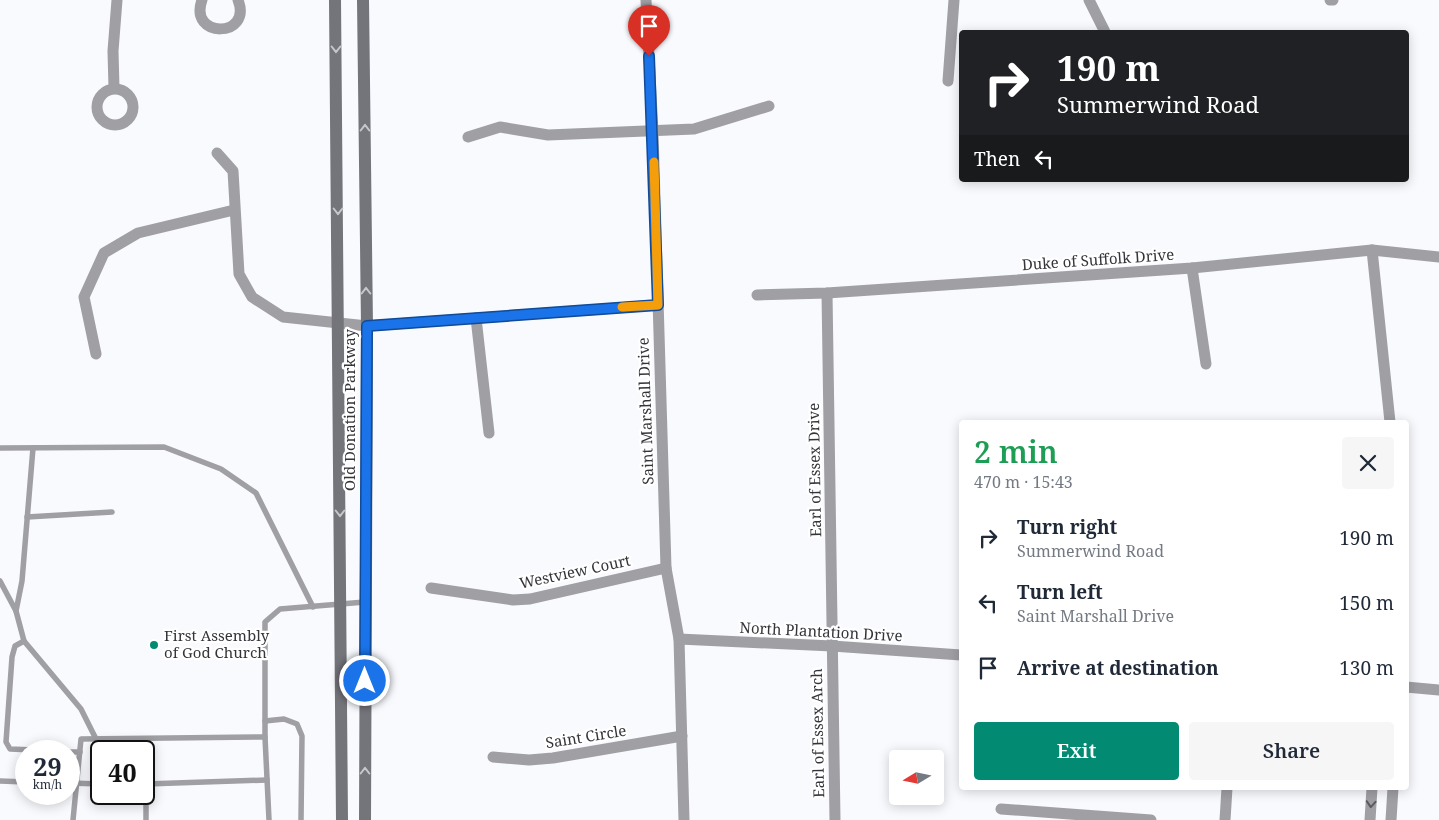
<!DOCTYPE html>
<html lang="en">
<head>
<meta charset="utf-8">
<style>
	body { margin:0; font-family:"Noto Serif",serif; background:#f6f6f7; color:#1f2937; height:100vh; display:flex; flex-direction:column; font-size:19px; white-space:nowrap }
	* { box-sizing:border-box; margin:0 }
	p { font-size:16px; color:#747a83 }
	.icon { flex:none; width:28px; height:28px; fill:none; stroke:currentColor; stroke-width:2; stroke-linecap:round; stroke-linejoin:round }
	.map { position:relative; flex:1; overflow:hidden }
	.details { position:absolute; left:959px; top:420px; width:450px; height:370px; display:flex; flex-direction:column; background:#fff; border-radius:5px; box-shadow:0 2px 12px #0003 }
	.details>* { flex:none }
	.hud { position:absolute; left:959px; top:30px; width:450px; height:152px; border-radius:5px; box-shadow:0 2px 12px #0003; background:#202124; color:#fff; overflow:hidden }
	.needle { width:32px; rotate:260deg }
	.fabs { position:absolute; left:889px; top:750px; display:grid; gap:10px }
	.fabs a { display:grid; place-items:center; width:55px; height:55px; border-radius:5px; background:#fff; box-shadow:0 2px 12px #0003; font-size:25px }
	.speed { position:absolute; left:15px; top:740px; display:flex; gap:10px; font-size:25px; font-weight:700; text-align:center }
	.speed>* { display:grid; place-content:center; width:65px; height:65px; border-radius:50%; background:#fff; box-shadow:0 2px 12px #0003; line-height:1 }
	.speed small { font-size:12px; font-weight:400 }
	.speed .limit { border:2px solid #111; border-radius:8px; background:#fff; color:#111 }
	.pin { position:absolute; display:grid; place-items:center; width:42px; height:42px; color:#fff; margin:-51px -21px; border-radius:50% 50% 50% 0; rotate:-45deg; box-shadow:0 0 5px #0007 }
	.pin .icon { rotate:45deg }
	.me { position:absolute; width:55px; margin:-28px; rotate:0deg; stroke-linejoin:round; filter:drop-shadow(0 0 4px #0008) }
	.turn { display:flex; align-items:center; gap:18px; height:105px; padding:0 15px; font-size:22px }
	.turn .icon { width:65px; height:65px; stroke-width:2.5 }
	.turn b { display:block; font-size:35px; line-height:42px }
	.then { display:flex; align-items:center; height:48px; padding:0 15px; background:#0003; gap:10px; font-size:19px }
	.round { display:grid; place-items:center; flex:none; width:52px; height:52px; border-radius:5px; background:#f6f6f7 }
	.head { display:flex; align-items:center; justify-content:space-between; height:85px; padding:0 15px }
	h1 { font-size:30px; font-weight:600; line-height:38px; color:#1e9e55 }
	.cta { display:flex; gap:10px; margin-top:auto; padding:10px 15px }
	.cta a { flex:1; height:58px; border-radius:5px; background:#028b72; color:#fff; font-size:20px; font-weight:600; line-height:58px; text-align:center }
	.cta a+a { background:#f6f6f7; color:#1f2937 }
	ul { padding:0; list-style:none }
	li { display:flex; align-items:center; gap:15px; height:65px; padding:0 15px }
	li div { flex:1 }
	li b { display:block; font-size:19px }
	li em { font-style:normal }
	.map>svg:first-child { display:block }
</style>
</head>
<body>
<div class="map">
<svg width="1439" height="820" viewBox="0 0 1439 820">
	<rect width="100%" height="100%" fill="#f8fafe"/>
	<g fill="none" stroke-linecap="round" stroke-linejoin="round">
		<g stroke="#9f9fa4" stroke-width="5.5">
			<polyline points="0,448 164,447 221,469 256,493 313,607"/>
			<polyline points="27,517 112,512"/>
			<polyline points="0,581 16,611 24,641 81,709 96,739"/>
			<polyline points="16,611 22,581 33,448"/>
			<polyline points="24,641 15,646 12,657 6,742 10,749 57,751"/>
			<polyline points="265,721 284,719 297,724 302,736 301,820"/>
			<polyline points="265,737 269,820"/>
			<polyline points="69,752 80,752"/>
			<polyline points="0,781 26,782"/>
			<polyline points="69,783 101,784"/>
			<polyline points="144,784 146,784 146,820"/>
			<polyline points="146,784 267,780"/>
			<polyline points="73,820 81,739 265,737 265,622 280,609 365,602"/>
		</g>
		<g stroke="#9f9fa4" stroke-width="11">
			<path d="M202,0C188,39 253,38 238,0"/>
			<polyline points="646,0 653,132 666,568 679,639 684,820"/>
			<polyline points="1089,0 1105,32"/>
			<polyline points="1330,0 1333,0"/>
			<polyline points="948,81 954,0"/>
			<polyline points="114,88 113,51 117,0"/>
			<circle cx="115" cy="107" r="18"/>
			<polyline points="468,137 500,127 548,135 694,129 769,106"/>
			<polyline points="217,153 233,171 239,274 252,297 283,317 367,326 658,305"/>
			<polyline points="1372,250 1390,422"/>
			<polyline points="1192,268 1206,364"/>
			<polyline points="827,293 835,820"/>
			<polyline points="757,295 827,293 1192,268 1372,250 1439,257"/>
			<polyline points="476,318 489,433"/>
			<polyline points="96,354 84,297 104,253 138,233 234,210"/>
			<polyline points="431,588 513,600 530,599 666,568"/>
			<polyline points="679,639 832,646 961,655"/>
			<polyline points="1406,687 1439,690"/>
			<polyline points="493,757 529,760 553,758 682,736"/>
			<polyline points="1001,809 1151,820"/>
			<polyline points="1225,820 1227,788"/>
			<polyline points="1370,820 1372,788"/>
			<polyline points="1391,820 1393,788"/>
		</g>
		<g stroke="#74747b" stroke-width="12">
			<polyline points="335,0 342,820"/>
			<polyline points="363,0 367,326 365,820"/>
		</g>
	</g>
	<defs><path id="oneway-chevron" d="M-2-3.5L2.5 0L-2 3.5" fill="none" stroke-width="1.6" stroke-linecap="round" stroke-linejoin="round" transform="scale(1.25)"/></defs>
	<g stroke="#c7c7ca">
		<use href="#oneway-chevron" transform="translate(336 49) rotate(90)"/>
		<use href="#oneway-chevron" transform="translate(365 128) rotate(-90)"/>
		<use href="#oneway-chevron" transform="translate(338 211) rotate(90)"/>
		<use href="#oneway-chevron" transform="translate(366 291) rotate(-90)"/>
		<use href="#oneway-chevron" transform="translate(340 513) rotate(90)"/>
		<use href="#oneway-chevron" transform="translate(365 771) rotate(-90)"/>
	</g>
	<use stroke="#595a5f" href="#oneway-chevron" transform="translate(1371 804) rotate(94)"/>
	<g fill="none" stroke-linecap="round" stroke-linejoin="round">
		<g stroke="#114b97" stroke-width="12">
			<polyline id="route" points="365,681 367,326 658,305 649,56"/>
		</g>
		<use href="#route" stroke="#1a73e8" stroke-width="9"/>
		<polyline stroke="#f59e0b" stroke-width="9" points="622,307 658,305 654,162"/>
	</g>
	<circle fill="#028b72" stroke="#fff" stroke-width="2" cx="154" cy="645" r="5"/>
	<g text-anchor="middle" stroke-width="4.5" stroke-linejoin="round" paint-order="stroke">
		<g font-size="15" fill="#34353a" stroke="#fff">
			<text transform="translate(1098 260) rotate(-4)" y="5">Duke of Suffolk Drive</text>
			<text transform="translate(350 410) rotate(-90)" y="5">Old Donation Parkway</text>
			<text transform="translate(646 411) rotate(-92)" y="5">Saint Marshall Drive</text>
			<text transform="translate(815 470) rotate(-91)" y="5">Earl of Essex Drive</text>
			<text transform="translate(575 572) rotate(-12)" y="5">Westview Court</text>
			<text transform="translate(821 632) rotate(3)" y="5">North Plantation Drive</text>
			<text transform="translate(818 733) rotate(-91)" y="5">Earl of Essex Arch</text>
			<text transform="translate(586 737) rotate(-9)" y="5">Saint Circle</text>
		</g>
		<g font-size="15" fill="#34353a" stroke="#fff" text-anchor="start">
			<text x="164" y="641">First Assembly<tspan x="164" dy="17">of God Church</tspan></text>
		</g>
	</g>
</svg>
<div class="fabs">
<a><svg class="needle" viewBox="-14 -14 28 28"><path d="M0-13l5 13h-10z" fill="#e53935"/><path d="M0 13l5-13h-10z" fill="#747a83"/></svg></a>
</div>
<div class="speed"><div>29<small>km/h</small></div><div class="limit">40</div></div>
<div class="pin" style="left:649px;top:56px;background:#d93025"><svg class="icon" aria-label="arrive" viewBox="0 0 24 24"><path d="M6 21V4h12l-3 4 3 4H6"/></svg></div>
<svg class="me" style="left:365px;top:681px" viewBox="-20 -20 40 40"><circle r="17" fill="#1a73e8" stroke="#fff" stroke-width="3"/><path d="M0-11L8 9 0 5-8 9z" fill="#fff"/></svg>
<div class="hud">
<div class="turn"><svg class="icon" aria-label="right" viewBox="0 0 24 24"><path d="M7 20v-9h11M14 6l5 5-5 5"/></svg><div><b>190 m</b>Summerwind Road</div></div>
<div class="then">Then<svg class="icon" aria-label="left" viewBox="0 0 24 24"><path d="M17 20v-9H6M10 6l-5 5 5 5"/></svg></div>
</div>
<section class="details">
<div class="head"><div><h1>2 min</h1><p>470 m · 15:43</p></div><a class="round"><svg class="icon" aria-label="close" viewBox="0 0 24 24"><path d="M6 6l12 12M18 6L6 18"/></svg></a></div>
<ul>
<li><svg class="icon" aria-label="right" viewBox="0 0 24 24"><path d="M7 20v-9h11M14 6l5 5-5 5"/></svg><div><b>Turn right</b><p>Summerwind Road</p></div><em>190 m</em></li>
<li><svg class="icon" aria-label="left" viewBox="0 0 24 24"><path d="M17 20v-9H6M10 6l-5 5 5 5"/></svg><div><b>Turn left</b><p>Saint Marshall Drive</p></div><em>150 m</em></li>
<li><svg class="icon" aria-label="arrive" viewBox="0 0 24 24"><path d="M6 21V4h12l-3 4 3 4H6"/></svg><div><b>Arrive at destination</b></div><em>130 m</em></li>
</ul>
<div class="cta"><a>Exit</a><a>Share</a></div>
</section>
</div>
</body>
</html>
